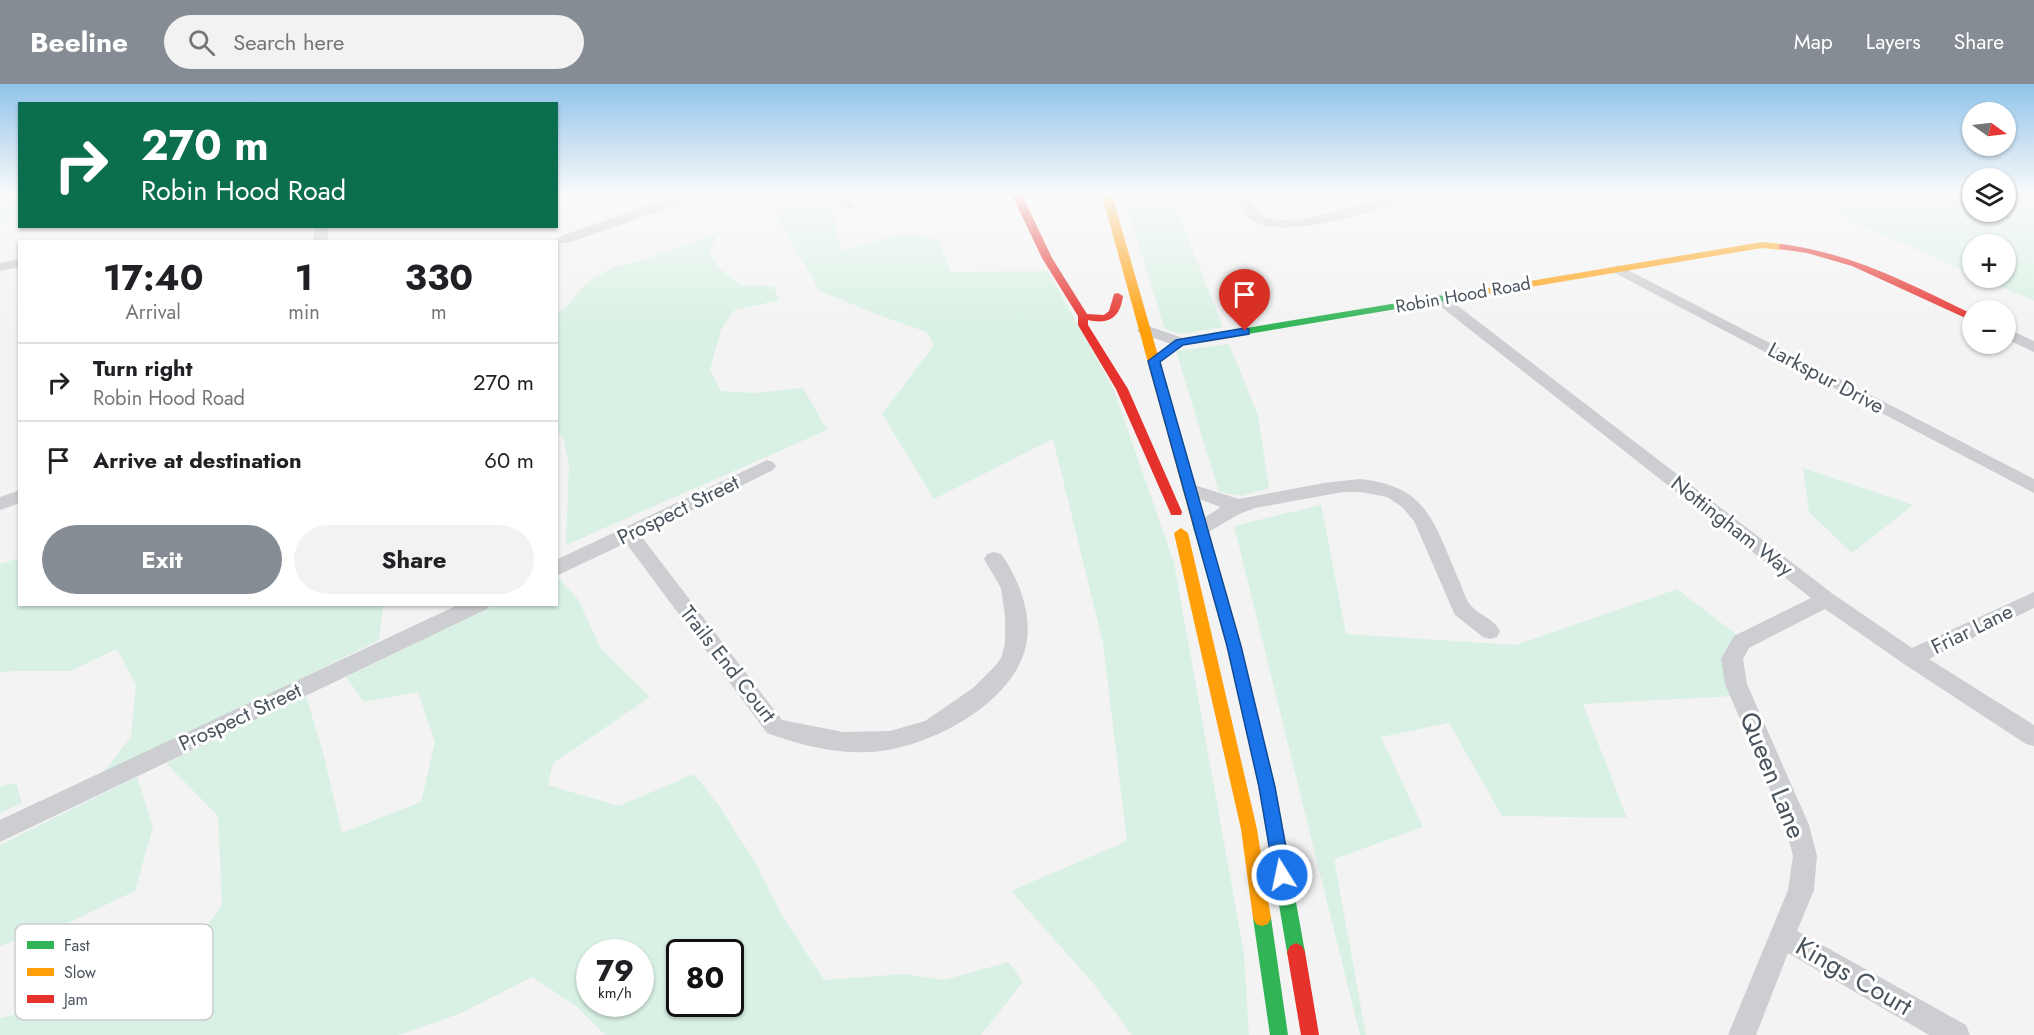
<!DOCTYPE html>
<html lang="en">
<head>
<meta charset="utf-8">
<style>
	body { margin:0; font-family:Jost,sans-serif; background:#f2f2f2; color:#202124; height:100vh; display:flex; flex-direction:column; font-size:22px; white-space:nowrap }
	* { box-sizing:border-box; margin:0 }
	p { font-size:20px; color:#757577 }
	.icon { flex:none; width:33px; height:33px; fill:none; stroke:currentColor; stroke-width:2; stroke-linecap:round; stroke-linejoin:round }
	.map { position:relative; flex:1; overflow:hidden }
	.panel { position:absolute; left:18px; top:156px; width:540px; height:366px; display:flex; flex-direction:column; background:#fff; border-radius:0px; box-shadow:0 2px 4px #0004 }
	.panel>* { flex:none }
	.hud { position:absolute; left:18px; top:18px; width:540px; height:126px; border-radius:0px; box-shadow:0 2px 4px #0004; background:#0b6e4f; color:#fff; overflow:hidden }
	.needle { width:39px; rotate:104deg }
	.tools { position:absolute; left:1962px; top:18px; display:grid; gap:12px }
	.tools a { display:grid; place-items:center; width:54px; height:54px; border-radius:50%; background:#fff; box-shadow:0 2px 4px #0004; font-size:30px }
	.speed { position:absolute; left:576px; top:855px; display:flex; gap:12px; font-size:30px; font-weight:700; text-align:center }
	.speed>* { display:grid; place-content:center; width:78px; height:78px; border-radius:50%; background:#fff; box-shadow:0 2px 4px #0004; line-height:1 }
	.speed small { font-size:15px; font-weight:400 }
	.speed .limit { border:3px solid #111; border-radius:9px; background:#fff; color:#111 }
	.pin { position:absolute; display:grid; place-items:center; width:51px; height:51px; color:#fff; margin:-62px -26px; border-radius:50% 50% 50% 0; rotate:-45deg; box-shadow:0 0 6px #0007 }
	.pin .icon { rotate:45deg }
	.me { position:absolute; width:66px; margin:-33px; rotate:350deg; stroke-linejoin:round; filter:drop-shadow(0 0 4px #0008) }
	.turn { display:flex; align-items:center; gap:21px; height:126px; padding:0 24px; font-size:27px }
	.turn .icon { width:78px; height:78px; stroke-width:2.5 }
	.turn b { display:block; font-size:42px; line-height:51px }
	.eta { display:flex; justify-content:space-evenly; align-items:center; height:102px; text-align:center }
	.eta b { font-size:36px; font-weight:700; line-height:42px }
	.button { display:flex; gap:12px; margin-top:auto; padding:12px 24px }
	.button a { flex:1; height:69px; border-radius:36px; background:#858c93; color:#fff; font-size:24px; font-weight:700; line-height:69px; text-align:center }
	.button a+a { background:#f2f2f2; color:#202124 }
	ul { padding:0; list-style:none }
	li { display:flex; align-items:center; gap:18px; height:78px; padding:0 24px; border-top:2px solid #e0e0e0 }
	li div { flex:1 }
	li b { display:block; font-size:22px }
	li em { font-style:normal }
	header { display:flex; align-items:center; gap:36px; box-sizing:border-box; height:84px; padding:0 30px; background:#858c93; color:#fff }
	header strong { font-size:28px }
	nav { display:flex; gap:33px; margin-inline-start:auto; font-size:21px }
	.search { width:420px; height:54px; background:#f2f2f2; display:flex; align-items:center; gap:15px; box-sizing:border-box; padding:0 21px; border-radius:33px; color:#757577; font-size:22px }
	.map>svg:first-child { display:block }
</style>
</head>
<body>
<header>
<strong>Beeline</strong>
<div class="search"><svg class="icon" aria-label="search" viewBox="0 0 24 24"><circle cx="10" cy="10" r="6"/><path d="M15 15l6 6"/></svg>Search here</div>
<nav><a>Map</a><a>Layers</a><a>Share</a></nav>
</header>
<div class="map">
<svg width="2034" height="951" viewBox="0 0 2034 951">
	<rect width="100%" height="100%" fill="#f3f3f3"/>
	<g fill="#d9f1e4" fill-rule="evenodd">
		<polygon points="0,111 19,111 19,133 0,139"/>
		<path d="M819,111H826L836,119L835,145L842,167L901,150H916L938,156L951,188L1048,187L1114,306L1174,479L1244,870L1249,951H1132L1093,899L1011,807L1127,757L1103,559L1053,355L934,415L882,330L934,261L927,248L884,233L818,206C810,188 800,173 790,156C784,146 782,137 773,128Z"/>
		<polygon points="1123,111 1171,111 1223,243 1181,250 1165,245"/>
		<polygon points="1785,111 1972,111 1972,128 2006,128 2006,111 2034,111 2034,217 1981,194 2006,194 2006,160 1972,160 1972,190 1798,113"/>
		<polygon points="719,149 709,168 720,185 740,201 774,202 779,216 735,226 721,245 710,286 721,307 755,309 803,304 827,346 566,461 569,381 563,353 557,349 557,229 565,225 585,200 613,183 643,176"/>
		<polygon points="1229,260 1258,331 1269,404 1242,412 1219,408 1176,267"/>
		<polygon points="1803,384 1913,421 1852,469 1809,428"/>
		<polygon points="1321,421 1346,550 1516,561 1677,505 1749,560 1732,580 1735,612 1583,620 1627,734 1502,732 1449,639 1381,653 1423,743 1334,775 1366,951 1360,951 1234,442"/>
		<polygon points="19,474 20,520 383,521 379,556 97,696 131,653 136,601 117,565 70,587 12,587 0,589 0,480"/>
		<path d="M557,493L578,515L601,565L650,613L553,679L548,701L619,722L694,690L720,723L756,780L783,833L824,896L905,890L944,896L1009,878L1023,898L981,951H605L575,921L532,893L459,930L398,951H0V934L89,913L185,871L222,821L218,732L166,679L306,612L323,668L342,749L421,718L435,658L418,608L364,618L346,593L495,521L556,520ZM590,868H640V920H590ZM680,868H730V920H680Z"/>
		<polygon points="137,693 153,743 135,807 72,837 0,862 0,761"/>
		<polygon points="16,699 22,719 0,729 0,703"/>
	</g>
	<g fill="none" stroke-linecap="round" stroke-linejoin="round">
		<g fill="#ccced1" fill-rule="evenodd">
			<polygon points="678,111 699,111 697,114 568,159 558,159 556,156 558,153"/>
			<polygon points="829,111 844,111 854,122 852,125 842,125"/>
			<path d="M1236,111H1250C1252,116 1254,124 1258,128C1283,153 1365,114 1395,111C1401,111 1407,111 1414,111L1412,114C1376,126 1282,159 1250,135C1243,130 1240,119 1236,111Z"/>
			<polygon points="315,142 329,142 327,158 313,158"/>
			<polygon points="20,175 20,183 0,187 0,179"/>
			<polygon points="1618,181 2034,395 2034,409 1613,188 1611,185"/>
			<polygon points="1440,210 1445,212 1833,510 1912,564 2034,508 2034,524 1929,575 2034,641 2034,662 2026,660 1904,580 1825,525 1749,564 1743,575 1747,600 1809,741 1817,772 1814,806 1797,847 1966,941 1970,951 1929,951 1788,869 1756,951 1728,951 1788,806 1793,772 1785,741 1725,600 1721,575 1734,552 1811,514 1435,218 1432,215"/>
			<polygon points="1145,241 1186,255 1188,258 1180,263 1139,249 1137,246"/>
			<polygon points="2006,244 2034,257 2034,268 2006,255"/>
			<path d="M767,376L773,378L776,382L773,386L641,452L782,636L843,648L890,647L925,637L973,604L995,582L1001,574L1005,560V532L1001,504L984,475L987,470L994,468L1001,470C1020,496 1035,536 1024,569C1006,624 925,665 870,668C835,670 800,661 767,649L626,459L556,492V476Z"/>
			<path d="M1360,395C1428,402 1434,439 1458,494C1462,502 1464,512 1469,519C1477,531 1494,534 1500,547L1497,553L1490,555L1483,553L1455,531L1414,437L1402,423L1387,413L1360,408H1343L1255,424L1239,430L1202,452L1195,450L1193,445L1195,440L1221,423L1185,410L1182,406L1185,402L1191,400L1239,415L1324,399Z"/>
			<polygon points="20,406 20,419 0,426 0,413"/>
			<polygon points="460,520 490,520 487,525 0,758 0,736"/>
		</g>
		<g fill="#30b455" fill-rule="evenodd">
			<polygon points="1452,210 1457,213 1456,215 1183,261 1158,279 1150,279 1148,277 1180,255"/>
			<polygon points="1199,434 1206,439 1241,562 1275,703 1305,868 1302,874 1296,877 1290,874 1287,868 1259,703 1227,562 1192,439"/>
			<polygon points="1262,826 1268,828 1271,834 1288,951 1270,951 1253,834 1256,828"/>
		</g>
		<g fill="#ff9f0a" fill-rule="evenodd">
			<polygon points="1102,111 1112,111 1206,439 1204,442 1199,444 1192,439"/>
			<polygon points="1762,158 1782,160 1787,163 1782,166 1762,164 1452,216 1447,213 1452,210"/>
			<polygon points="1181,444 1188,449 1257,745 1271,834 1268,840 1262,842 1256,840 1253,834 1241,745 1174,449"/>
		</g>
		<g fill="#e5322d" fill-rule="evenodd">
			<path d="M1012,111H1022L1052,174L1087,230L1104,231L1109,227L1114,210L1118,209L1123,212C1120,233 1110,241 1088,236V241L1128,305L1182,428L1181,431H1171L1170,428L1116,305L1078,241V232L1042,174Z"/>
			<path d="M1782,160C1851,169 1911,200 1972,230V237L1852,182L1807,169L1779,165V161Z"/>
			<polygon points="1296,859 1302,862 1305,868 1319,951 1301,951 1287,868 1290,862"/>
		</g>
	</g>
	<linearGradient id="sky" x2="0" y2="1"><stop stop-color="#91c4ea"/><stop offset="0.45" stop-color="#fafafa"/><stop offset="1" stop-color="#fafafa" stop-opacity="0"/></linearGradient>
	<rect width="2034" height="244" fill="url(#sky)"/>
	<polygon fill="#1a73e8" stroke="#114b97" stroke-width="1.5" points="1245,244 1249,245 1249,250 1183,261 1160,278 1241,562 1275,703 1291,791 1289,796 1282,799 1276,796 1274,791 1259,703 1227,562 1148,277 1176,256"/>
	<g text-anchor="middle" stroke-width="6" stroke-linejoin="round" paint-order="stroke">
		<g font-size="18" fill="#4a545f" stroke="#fff">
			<text transform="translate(1463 211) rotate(-10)" y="6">Robin Hood Road</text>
		</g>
		<g font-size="21" fill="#4a545f" stroke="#fff">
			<text transform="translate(1826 294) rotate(28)" y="7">Larkspur Drive</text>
			<text transform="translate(678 426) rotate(-26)" y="7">Prospect Street</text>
			<text transform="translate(1732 442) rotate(38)" y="7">Nottingham Way</text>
			<text transform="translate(1972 545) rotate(-26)" y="7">Friar Lane</text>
			<text transform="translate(728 580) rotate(52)" y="7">Trails End Court</text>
			<text transform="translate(240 633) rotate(-25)" y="7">Prospect Street</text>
		</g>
		<g font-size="26" fill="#4a545f" stroke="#fff">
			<text transform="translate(1773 691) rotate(68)" y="9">Queen Lane</text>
			<text transform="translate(1854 892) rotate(30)" y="9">Kings Court</text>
		</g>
	</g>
	<rect x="15" y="840" width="198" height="96" rx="9" fill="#fff" stroke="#c9cccf" stroke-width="1.5"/>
	<rect x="27" y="857" width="27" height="8" fill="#30b455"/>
	<rect x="27" y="884" width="27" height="8" fill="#ff9f0a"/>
	<rect x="27" y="911" width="27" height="8" fill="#e5322d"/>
	<g font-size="16" fill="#4a545f">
		<text x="64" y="867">Fast</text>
		<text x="64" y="894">Slow</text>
		<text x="64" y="921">Jam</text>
	</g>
</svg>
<div class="tools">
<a><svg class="needle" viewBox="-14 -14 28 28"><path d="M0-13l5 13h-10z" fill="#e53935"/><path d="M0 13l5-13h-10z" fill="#757577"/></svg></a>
<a><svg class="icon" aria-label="layers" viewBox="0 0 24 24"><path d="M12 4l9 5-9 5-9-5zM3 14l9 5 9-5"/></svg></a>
<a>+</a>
<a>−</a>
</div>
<div class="speed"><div>79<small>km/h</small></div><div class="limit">80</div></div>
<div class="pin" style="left:1245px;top:247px;background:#d93025"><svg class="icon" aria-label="arrive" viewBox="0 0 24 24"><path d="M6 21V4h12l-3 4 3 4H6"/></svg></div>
<svg class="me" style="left:1282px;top:791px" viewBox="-20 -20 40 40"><circle r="17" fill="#1a73e8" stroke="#fff" stroke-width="3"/><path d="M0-11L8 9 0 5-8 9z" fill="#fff"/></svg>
<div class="hud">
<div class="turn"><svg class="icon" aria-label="right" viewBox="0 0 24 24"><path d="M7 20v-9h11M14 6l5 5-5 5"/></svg><div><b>270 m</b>Robin Hood Road</div></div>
</div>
<section class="panel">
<div class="eta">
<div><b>17:40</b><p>Arrival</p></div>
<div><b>1</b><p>min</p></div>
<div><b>330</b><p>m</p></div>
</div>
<ul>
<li><svg class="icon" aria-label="right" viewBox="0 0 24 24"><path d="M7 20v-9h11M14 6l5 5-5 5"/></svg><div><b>Turn right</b><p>Robin Hood Road</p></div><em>270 m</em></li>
<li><svg class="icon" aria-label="arrive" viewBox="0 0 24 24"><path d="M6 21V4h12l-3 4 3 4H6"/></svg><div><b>Arrive at destination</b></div><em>60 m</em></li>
</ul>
<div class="button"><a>Exit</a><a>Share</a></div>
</section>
</div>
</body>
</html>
